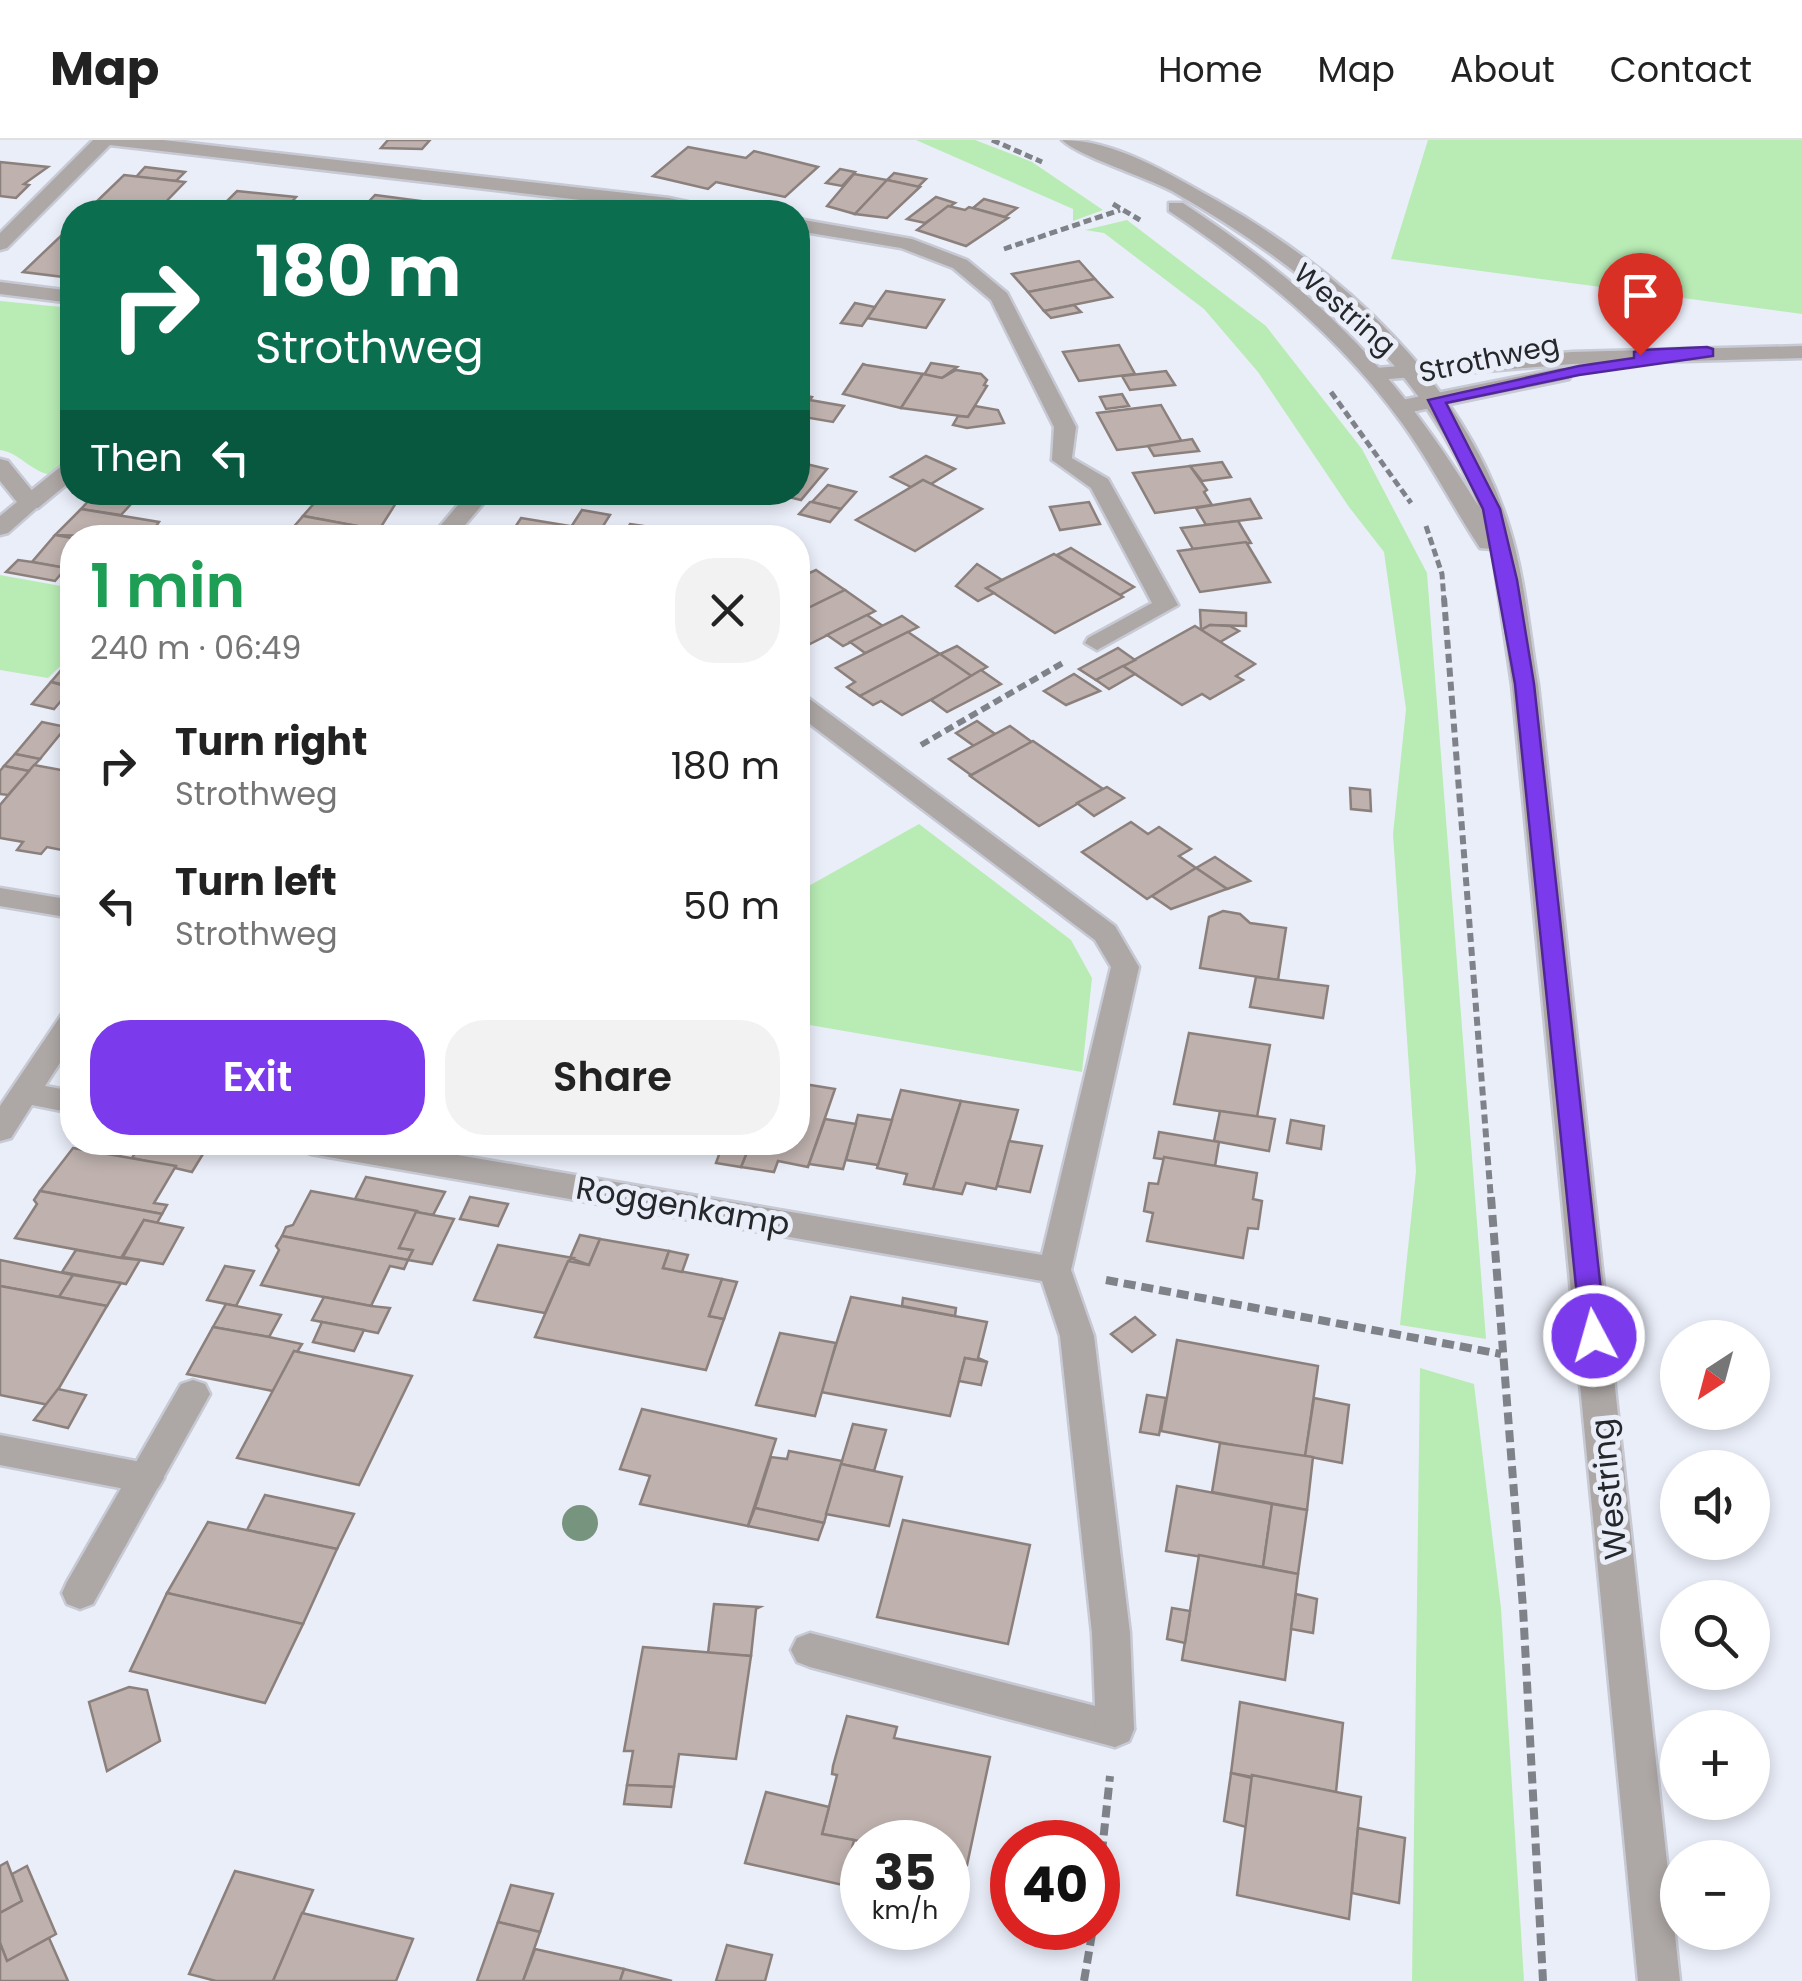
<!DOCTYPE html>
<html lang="en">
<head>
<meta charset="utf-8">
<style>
	body { margin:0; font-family:Poppins,sans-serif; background:#f2f2f2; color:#222; height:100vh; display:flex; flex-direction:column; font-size:38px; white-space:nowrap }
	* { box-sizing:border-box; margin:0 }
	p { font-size:32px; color:#767676 }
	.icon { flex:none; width:55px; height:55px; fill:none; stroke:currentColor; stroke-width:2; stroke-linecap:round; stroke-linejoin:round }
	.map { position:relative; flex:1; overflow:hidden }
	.sheet { position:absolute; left:60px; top:385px; width:750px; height:630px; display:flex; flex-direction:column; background:#fff; border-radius:40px; box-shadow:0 5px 15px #0003 }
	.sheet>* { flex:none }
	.hud { position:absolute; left:60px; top:60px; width:750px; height:305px; border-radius:40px; box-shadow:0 5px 15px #0003; background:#0b6e4f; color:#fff; overflow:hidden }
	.needle { width:65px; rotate:216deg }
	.fabs { position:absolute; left:1660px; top:1180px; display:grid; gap:20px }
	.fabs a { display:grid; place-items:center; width:110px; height:110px; border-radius:50%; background:#fff; box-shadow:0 5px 15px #0003; font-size:50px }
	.speed { position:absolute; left:840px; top:1680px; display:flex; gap:20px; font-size:50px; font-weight:700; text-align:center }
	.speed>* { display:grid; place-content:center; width:130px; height:130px; border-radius:50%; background:#fff; box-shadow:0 5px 15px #0003; line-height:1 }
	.speed small { font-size:25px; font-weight:400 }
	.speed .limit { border:15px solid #d22; background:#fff; color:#111 }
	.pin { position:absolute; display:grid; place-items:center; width:85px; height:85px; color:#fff; margin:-102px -42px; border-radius:50% 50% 50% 0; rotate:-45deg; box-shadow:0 0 10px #0007 }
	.pin .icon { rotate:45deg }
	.me { position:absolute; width:110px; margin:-55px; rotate:354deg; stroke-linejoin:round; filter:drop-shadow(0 0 8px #0008) }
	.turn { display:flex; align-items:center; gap:35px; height:210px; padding:0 30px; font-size:45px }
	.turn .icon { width:130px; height:130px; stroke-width:2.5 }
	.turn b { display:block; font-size:70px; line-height:85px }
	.then { display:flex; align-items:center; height:95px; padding:0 30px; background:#0003; gap:20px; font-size:38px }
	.round { display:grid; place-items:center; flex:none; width:105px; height:105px; border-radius:40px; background:#f2f2f2 }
	.overview { display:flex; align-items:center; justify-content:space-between; height:170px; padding:0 30px }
	h1 { font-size:60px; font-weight:600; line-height:75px; color:#1e9e55 }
	.primary-button { display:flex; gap:20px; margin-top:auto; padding:20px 30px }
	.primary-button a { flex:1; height:115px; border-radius:40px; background:#7c3aed; color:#fff; font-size:40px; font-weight:600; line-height:115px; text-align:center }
	.primary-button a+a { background:#f2f2f2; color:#222 }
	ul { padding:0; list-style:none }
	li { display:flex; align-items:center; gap:30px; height:140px; padding:0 30px }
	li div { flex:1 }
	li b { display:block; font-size:38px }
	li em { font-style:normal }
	header { display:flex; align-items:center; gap:60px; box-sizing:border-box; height:140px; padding:0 50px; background:#fff; border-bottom:2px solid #e0e0e0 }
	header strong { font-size:48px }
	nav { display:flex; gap:55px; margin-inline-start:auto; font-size:35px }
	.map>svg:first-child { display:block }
</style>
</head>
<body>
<header>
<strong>Map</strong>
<nav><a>Home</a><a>Map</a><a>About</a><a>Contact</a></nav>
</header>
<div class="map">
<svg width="1802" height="1841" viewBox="0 0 1802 1841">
	<rect width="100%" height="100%" fill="#eaeef9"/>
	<g fill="#b9ecb5">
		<polygon points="916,0 975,0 1032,22 1103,70 1073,81 1073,69"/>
		<polygon points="1428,0 1802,0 1802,174 1391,119"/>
		<polygon points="1127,80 1266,186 1362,309 1427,433 1486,1199 1400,1185 1416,1031 1393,694 1406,569 1384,412 1349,367 1258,232 1204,169 1104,93 1085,90"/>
		<path d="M0,161L72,168V313L51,335C30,331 20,313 0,310Z"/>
		<polygon points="0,435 72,448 72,515 48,538 0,530"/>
		<polygon points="919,684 1071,800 1092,838 1082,932 798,883 798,752"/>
		<polygon points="1420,1228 1474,1244 1501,1468 1524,1841 1412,1841"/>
	</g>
	<g fill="#beb1ae" stroke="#8c807d" stroke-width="2.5">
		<polygon points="388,0 430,0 422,9 381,8"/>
		<polygon points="688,7 746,18 754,11 818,27 785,57 716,42 708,49 653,36"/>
		<polygon points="0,22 48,27 24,44 29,45 16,58 0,56"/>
		<polygon points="145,27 185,32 176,41 136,37"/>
		<polygon points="840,29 855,32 842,46 826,43"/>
		<polygon points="894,33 926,39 918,47 887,40"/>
		<polygon points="854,34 887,40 855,74 827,66"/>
		<polygon points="124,35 176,41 185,42 156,72 93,65"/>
		<polygon points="887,40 920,47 887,78 855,74"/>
		<polygon points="237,51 296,57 283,72 216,72"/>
		<polygon points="375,55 428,62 420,71 431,72 359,72"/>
		<polygon points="936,57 955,63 925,83 907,79"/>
		<polygon points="984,59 1017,68 1005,77 973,68"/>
		<polygon points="948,66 965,70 969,67 1008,78 966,106 917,90"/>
		<polygon points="65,92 72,93 72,138 23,132"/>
		<polygon points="1079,121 1095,139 1028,152 1012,134"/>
		<polygon points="1095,139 1112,157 1044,171 1028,152"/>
		<polygon points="886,151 944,160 926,188 867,178"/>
		<polygon points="855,163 875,167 862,186 841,183"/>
		<polygon points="1074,165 1081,172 1051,178 1044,171"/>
		<polygon points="1119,205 1135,234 1079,241 1063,212"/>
		<polygon points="931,223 957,227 942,238 924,235"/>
		<polygon points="863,224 866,225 923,234 901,268 843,254"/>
		<polygon points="956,230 981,234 987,240 984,245 987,246 968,277 901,268 923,234 942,238"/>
		<polygon points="1166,231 1175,245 1130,250 1122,236"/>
		<polygon points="798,254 812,257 810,260 844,266 833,282 798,276"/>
		<polygon points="1122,254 1129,266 1106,269 1100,257"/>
		<polygon points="1161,265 1182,302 1117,310 1097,273"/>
		<polygon points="975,266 998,270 1004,283 967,288 953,285 958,276 968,277"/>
		<polygon points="1192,299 1199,311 1154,316 1148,306"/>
		<polygon points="926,316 955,329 931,344 923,340 911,347 891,337"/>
		<polygon points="798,322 827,329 801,360 769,352 798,352"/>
		<polygon points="1222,322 1231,337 1202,341 1190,326"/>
		<polygon points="1190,326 1207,350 1204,352 1212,365 1155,373 1133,333"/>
		<polygon points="923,340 982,369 915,411 856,380"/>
		<polygon points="828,345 856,352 841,369 812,362"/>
		<polygon points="324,352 336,352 396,363 379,390 303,376"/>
		<polygon points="351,352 401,352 392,363"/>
		<polygon points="92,357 132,363 121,375 81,369"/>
		<polygon points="1250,359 1261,378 1206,385 1196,368"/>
		<polygon points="810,362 812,362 841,369 830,382 799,374"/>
		<polygon points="1089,362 1100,384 1060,390 1050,367"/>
		<polygon points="81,369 159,382 148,398 55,395"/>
		<polygon points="582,370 610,375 600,391 571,387"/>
		<polygon points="303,376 379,390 373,398 284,398"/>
		<polygon points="521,378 600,391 596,398 508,398"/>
		<polygon points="1238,381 1251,403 1193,409 1181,388"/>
		<polygon points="630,384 650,387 643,398 621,398"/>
		<polygon points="650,387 686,393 683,398 643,398"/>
		<polygon points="55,395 72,398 72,429 32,422"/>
		<polygon points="1246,402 1270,442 1200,452 1178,411"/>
		<polygon points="1071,408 1134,447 1120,455 1057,415"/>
		<polygon points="1054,414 1120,455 1123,457 1055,493 986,448"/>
		<polygon points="18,420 32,422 66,428 55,441 6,432"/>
		<polygon points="977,424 1002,440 986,448 994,453 978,461 956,446"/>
		<polygon points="816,430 845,450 798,473 798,438"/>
		<polygon points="845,450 875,471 798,510 798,473"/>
		<polygon points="1200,470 1246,473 1246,486 1210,485 1201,490"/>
		<polygon points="867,475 883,486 843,506 827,495"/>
		<polygon points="902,476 918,487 865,513 850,502"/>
		<polygon points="1210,485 1230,486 1239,491 1220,502 1201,490"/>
		<polygon points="1195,486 1255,524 1236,536 1243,540 1210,559 1202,554 1182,565 1123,526"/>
		<polygon points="908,492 940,514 860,556 847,547 855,542 836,528"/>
		<polygon points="957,506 987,527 971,536 940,514"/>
		<polygon points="1118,508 1135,520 1096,540 1079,529"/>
		<polygon points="940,514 973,537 902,575 881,561 873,565 860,556"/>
		<polygon points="68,522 72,523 72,546 51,542"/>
		<polygon points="1123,526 1135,534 1109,549 1096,540"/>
		<polygon points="981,530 1001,544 947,572 931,560"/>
		<polygon points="1074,534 1100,551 1066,565 1044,551"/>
		<polygon points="51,542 72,548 54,569 32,564"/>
		<polygon points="977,581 995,594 974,606 956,593"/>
		<polygon points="42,582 66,587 40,619 15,614"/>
		<polygon points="1010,586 1032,602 971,635 949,619"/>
		<polygon points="1033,601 1103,649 1039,686 970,636"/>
		<polygon points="15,614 40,619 29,631 4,626"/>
		<polygon points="34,625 72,632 72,712 47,707 41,714 17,710 23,702 0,698 0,665"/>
		<polygon points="4,626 29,631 8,655 0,654 0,631"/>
		<polygon points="1107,647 1124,658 1094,676 1077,663"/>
		<polygon points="1350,648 1370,650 1371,671 1351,669"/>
		<polygon points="1131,682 1148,694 1159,687 1191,709 1179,716 1196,728 1147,759 1082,712"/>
		<polygon points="1215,717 1250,741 1227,749 1196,728"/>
		<polygon points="1196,728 1227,749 1171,769 1152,756"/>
		<polygon points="1223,771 1240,774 1250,783 1286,788 1278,840 1200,828 1209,777"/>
		<polygon points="1256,837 1328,846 1323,878 1250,867"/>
		<polygon points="1189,893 1270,905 1257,977 1174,964"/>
		<polygon points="798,943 835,949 808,1027 778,1021 774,1032 741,1027 751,1002 798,1002"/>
		<polygon points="901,950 961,961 933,1049 904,1044 907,1034 877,1028"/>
		<polygon points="961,961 1018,970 996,1049 966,1043 962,1054 933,1049"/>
		<polygon points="1220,971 1275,979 1269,1011 1214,1001"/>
		<polygon points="858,975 892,980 878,1025 846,1020"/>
		<polygon points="825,979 856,984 843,1029 809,1024"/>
		<polygon points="1291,980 1324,986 1321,1009 1287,1003"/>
		<polygon points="1159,992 1219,1002 1215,1026 1154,1018"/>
		<polygon points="1009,1001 1042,1006 1030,1052 997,1046"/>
		<polygon points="142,1002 172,1002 206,1009 192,1032 132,1018"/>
		<polygon points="751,1002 741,1027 716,1023 720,1012 691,1006 693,1002"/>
		<polygon points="73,1008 176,1026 154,1063 167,1065 162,1074 40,1051"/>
		<polygon points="1164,1017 1257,1033 1253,1059 1262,1061 1258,1089 1248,1088 1243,1118 1147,1101 1153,1073 1144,1071 1149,1043 1158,1044"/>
		<polygon points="366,1037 445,1052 433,1075 416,1072 355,1059"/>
		<polygon points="40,1051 162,1074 157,1083 144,1080 121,1118 15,1098 37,1064 34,1060"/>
		<polygon points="311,1051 417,1071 399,1108 413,1110 408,1120 282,1096 286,1087 293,1085"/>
		<polygon points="470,1057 508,1064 498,1086 460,1079"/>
		<polygon points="416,1072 454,1079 432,1124 408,1120 413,1110 399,1108"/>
		<polygon points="144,1080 183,1088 163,1124 123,1117"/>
		<polygon points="580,1095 600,1099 589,1125 570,1118"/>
		<polygon points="282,1096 408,1120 404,1129 390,1126 371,1166 261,1145 279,1110 276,1106"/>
		<polygon points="600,1099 669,1111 663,1128 722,1139 709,1176 724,1179 706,1230 535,1197 568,1121 589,1125"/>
		<polygon points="498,1105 573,1118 568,1121 545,1173 474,1160"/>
		<polygon points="76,1110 121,1118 140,1120 126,1144 62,1132"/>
		<polygon points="669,1111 688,1115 682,1132 663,1128"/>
		<polygon points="0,1120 73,1135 59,1157 0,1146"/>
		<polygon points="225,1126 254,1131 236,1166 207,1160"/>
		<polygon points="73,1135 121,1143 107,1166 59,1157"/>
		<polygon points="722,1139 737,1142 724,1179 709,1176"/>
		<polygon points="0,1146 107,1166 49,1265 0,1255"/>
		<polygon points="324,1157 371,1166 390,1168 378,1193 312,1180"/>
		<polygon points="851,1157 987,1182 978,1218 987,1222 965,1218 950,1276 821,1252"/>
		<polygon points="903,1158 956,1168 955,1176 902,1166"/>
		<polygon points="226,1164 281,1175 269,1197 213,1187"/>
		<polygon points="1135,1177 1155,1195 1132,1212 1111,1194"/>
		<polygon points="322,1182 364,1190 354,1211 313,1202"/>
		<polygon points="213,1187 269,1197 302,1204 273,1251 187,1234"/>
		<polygon points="780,1193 836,1203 815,1276 756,1265"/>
		<polygon points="1177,1200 1318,1226 1305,1319 1161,1291"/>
		<polygon points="294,1211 412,1236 359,1345 237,1318"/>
		<polygon points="965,1218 987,1222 981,1245 959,1241"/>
		<polygon points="58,1249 86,1255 68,1288 34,1280"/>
		<polygon points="1147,1255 1166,1258 1159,1295 1140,1292"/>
		<polygon points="1314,1258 1349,1265 1342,1323 1305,1316"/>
		<polygon points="642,1269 776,1299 748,1386 640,1364 650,1336 620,1329"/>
		<polygon points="853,1284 886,1290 874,1331 841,1324"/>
		<polygon points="1220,1303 1313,1317 1307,1370 1212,1352"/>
		<polygon points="789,1311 842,1321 824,1383 755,1368 771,1317 787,1319"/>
		<polygon points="841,1324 902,1337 889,1386 826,1374"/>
		<polygon points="1177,1346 1272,1364 1263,1427 1166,1411"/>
		<polygon points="265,1355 354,1374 337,1409 247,1390"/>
		<polygon points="1272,1364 1307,1370 1298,1434 1263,1427"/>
		<polygon points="755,1368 824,1383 818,1400 748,1386"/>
		<polygon points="903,1380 1030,1405 1008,1504 877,1477"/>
		<polygon points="208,1382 337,1409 303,1484 167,1453"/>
		<polygon points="1199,1415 1298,1434 1285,1540 1182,1520"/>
		<polygon points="167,1453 303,1484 265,1563 130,1531"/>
		<polygon points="1296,1454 1317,1459 1313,1493 1291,1489"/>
		<polygon points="714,1464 760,1467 756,1469 751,1516 708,1513"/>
		<polygon points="1172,1468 1190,1471 1185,1503 1167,1499"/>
		<polygon points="643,1507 751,1516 736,1619 679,1614 674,1647 627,1645 633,1611 624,1611"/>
		<polygon points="129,1547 147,1550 160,1601 107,1631 89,1562"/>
		<polygon points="1240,1562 1343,1583 1336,1652 1231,1633"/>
		<polygon points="847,1576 897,1587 894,1598 990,1617 967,1725 948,1721 948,1702 864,1702 822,1694 837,1635 832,1634 833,1626"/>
		<polygon points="1231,1633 1252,1638 1246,1687 1224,1681"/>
		<polygon points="1252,1635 1361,1657 1349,1779 1237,1755"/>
		<polygon points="627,1645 674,1647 671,1667 624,1664"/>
		<polygon points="766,1652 829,1667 822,1694 854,1700 843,1745 745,1723"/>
		<polygon points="1358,1688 1405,1698 1399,1763 1352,1753"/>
		<polygon points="7,1722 22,1761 0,1773 0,1726"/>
		<polygon points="27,1726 56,1794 7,1821 0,1803 0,1773 22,1761 12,1734"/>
		<polygon points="235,1731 313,1750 273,1841 216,1841 189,1834"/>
		<polygon points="511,1745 553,1754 540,1792 498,1782"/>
		<polygon points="302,1773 413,1799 396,1841 273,1841"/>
		<polygon points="498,1782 540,1792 523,1841 477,1841"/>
		<polygon points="49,1798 68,1841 0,1841 0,1803 7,1821"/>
		<polygon points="727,1805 772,1815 765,1841 716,1841"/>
		<polygon points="535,1809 624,1829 620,1841 523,1841"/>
		<polygon points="624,1829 672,1841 620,1841"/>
	</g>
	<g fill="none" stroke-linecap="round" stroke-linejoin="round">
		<g stroke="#c7cad4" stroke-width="5">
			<g id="service">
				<polygon points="1063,313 1108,339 1178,465 1097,510 1085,503 1088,498 1152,463 1091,348 1052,320"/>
				<polygon points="72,322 72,340 38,368 22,368 18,363 22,358 64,324"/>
				<polygon points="193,1240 205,1244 210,1254 93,1464 80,1469 67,1464 62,1453 67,1442 181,1244"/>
				<polygon points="810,1493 1115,1571 1129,1577 1134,1589 1129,1601 1115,1607 810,1527 797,1522 791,1510 797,1498"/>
			</g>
		</g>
		<g stroke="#c7cad4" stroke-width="5">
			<g id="minor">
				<polygon points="93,0 163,0 669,58 715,68 718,72 682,72 110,5 7,108 0,110 0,93"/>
				<polygon points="798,79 912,99 967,120 1007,153 1076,287 1071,325 1063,327 1052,320 1054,287 991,160 953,128 901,108 798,91"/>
				<polygon points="0,142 72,151 72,163 0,154"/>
				<polygon points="1802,206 1802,218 1572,224 1376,240 1365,234 1376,228 1572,212"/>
				<polygon points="1561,228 1569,229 1572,234 1569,239 1402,274 1391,267 1402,260"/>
				<polygon points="0,319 8,321 42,363 8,393 0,395 0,376 17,362 0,341"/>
				<polygon points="469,352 493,352 454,398 430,398"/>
				<polygon points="798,555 807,557 1115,786 1139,827 1071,1130 1094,1196 1130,1493 1134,1589 1129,1601 1115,1607 1101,1601 1096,1589 1092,1493 1060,1196 1042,1141 311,1014 300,1010 296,1002 382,1002 1042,1115 1111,827 1095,800 798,575"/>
				<polygon points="0,748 72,760 72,778 0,766"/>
				<polygon points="72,871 72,904 45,946 72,951 72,973 32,965 11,998 0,1001 0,966 62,874"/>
				<polygon points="0,1295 146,1323 158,1328 164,1338 158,1348 146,1353 0,1325"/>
			</g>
		</g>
		<g stroke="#c7cad4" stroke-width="5">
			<path id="tertiary" d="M1062,0C1116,0 1169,34 1216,60C1344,132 1465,244 1509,387C1525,438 1529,493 1538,545L1680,1841H1638L1512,545L1492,409L1480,408C1453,367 1431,323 1402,283C1338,195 1259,131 1169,71V63H1183C1318,152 1395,229 1479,367C1423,222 1304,126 1172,51C1146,37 1078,16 1062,0Z"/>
		</g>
		<g stroke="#7f8289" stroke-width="5" stroke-dasharray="8 4" stroke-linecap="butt">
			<polyline points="992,0 1042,22"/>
			<polyline points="1113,64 1140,80"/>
			<polyline points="1004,109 1120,70"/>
			<polyline points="1331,252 1411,363"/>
			<polyline points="1426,386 1442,434 1444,460"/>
		</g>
		<g stroke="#7f8289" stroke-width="6" stroke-dasharray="9 5" stroke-linecap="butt">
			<polyline points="1444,458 1491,1060"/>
			<polyline points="921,605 1066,521"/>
		</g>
		<g stroke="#7f8289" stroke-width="8" stroke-dasharray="12 6" stroke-linecap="butt">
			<polyline points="1491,1057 1523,1468 1543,1841"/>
			<polyline points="1106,1140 1501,1214"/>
			<polyline points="1098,1749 1110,1636"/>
			<polyline points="1084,1841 1093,1788"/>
		</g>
		<use href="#service" fill="#ada7a5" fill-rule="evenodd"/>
		<use href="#minor" fill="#ada7a5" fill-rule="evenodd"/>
		<use href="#tertiary" fill="#ada7a5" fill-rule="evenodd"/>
	</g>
	<circle fill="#77947e" cx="580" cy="1383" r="18"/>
	<polygon fill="#7c3aed" stroke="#51269a" stroke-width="2.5" points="1707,207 1713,209 1713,216 1579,235 1446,263 1500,369 1517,440 1534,544 1606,1196 1602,1203 1585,1203 1581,1196 1515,544 1483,369 1428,260 1579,226 1634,218 1634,212 1640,210"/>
	<g text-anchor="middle" stroke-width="10" stroke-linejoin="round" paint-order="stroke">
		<g font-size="28" fill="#25272b" stroke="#eaeef9">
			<text transform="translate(1345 169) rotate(41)" y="10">Westring</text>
			<text transform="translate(1489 218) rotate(-12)" y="10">Strothweg</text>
		</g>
		<g font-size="32" fill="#25272b" stroke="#eaeef9">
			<text transform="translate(683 1066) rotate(10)" y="11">Roggenkamp</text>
			<text transform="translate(1609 1349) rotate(-96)" y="11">Westring</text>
		</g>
	</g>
</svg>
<div class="fabs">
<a><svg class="needle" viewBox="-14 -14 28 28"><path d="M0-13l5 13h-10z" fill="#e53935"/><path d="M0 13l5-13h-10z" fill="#767676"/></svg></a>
<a><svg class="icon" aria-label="sound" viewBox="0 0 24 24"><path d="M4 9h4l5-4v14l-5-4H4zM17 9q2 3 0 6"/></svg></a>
<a><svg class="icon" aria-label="search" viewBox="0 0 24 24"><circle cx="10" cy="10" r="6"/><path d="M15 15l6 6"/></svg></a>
<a>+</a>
<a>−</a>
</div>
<div class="speed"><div>35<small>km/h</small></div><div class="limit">40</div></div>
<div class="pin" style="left:1640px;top:215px;background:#d93025"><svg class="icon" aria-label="arrive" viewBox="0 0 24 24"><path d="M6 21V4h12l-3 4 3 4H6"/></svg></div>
<svg class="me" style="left:1594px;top:1196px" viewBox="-20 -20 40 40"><circle r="17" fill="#7c3aed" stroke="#fff" stroke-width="3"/><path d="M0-11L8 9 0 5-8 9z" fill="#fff"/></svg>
<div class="hud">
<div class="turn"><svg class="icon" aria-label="right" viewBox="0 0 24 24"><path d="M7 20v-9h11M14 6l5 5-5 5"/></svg><div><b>180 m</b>Strothweg</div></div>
<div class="then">Then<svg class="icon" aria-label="left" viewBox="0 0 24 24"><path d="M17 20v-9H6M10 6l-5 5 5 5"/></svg></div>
</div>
<section class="sheet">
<div class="overview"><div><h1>1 min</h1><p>240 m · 06:49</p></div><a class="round"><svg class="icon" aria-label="close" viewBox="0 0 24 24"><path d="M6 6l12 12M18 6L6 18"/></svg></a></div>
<ul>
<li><svg class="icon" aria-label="right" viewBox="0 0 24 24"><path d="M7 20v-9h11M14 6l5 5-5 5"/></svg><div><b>Turn right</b><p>Strothweg</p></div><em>180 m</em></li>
<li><svg class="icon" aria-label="left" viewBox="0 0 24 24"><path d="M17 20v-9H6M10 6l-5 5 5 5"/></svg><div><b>Turn left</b><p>Strothweg</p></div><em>50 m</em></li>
</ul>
<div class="primary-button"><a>Exit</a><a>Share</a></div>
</section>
</div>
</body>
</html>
